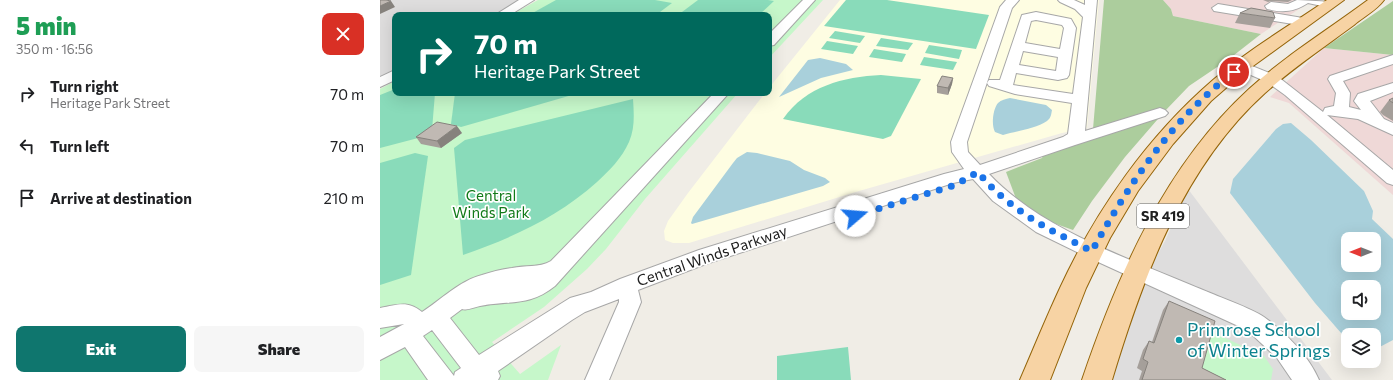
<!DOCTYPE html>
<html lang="en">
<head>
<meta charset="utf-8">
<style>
	body { margin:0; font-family:Commissioner,sans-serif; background:#f6f6f6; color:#202124; height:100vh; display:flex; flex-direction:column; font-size:15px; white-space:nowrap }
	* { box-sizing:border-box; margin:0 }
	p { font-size:13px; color:#757577 }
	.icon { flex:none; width:22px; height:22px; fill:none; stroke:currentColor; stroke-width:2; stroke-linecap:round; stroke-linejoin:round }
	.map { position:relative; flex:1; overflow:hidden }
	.side { display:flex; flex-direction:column; background:#fff; width:380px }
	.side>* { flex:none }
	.hud { position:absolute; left:12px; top:12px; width:380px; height:84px; border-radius:8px; box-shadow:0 4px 16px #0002; background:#00695c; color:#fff; overflow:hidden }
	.needle { width:26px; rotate:270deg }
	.controls { position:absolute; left:961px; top:232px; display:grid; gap:8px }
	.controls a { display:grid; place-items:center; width:40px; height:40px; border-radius:8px; background:#fff; box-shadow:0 4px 16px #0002; font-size:20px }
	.pin { position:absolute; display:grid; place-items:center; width:34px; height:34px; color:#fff; margin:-17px; border:2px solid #fff; border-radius:50%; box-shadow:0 1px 4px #0007 }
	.me { position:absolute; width:44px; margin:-22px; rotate:72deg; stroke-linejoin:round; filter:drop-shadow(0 0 3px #0008) }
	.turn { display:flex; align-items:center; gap:14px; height:84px; padding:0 16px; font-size:18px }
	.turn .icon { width:52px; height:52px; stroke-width:2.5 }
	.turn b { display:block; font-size:28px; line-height:34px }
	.round { display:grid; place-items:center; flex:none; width:42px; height:42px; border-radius:8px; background:#f6f6f6 }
	.summary { display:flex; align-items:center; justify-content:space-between; height:68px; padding:0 16px }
	h1 { font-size:24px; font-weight:800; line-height:30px; color:#1e9e55 }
	.button { display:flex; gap:8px; margin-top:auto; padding:8px 16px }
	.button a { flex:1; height:46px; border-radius:8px; background:#0f766e; color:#fff; font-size:16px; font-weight:800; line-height:46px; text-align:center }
	.button a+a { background:#f6f6f6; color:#202124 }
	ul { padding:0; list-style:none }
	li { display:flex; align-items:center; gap:12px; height:52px; padding:0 16px }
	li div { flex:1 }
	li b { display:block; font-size:15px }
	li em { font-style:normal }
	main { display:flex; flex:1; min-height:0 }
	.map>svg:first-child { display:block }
</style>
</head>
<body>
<main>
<section class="side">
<div class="summary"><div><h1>5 min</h1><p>350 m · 16:56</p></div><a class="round" style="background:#d93025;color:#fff"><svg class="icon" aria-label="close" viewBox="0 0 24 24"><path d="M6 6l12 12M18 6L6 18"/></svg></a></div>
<ul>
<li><svg class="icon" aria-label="right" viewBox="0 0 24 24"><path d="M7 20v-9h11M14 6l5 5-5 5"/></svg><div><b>Turn right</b><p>Heritage Park Street</p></div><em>70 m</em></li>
<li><svg class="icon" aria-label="left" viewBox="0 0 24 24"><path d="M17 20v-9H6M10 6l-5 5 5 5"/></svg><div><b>Turn left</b></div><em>70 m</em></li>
<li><svg class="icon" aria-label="arrive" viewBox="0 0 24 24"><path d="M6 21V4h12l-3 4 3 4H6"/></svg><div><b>Arrive at destination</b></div><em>210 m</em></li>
</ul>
<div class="button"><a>Exit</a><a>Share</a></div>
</section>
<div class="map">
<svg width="1013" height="380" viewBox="0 0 1013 380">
	<rect width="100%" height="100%" fill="#f0ede6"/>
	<g fill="#dedddd">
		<polygon points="0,0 142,0 116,15 15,15 15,70 0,79"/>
		<polygon points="808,189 952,380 937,380 912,349 769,270 785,241"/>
		<polygon points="764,280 870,328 917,380 731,380"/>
	</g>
	<g fill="#efd8d7">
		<polygon points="783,0 933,0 881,34 793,16 791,9"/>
		<polygon points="944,48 1013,55 1013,195 909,103 890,97"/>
	</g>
	<polygon fill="#fefde2" points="460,0 719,0 707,128 682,133 479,191 309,243 293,243 285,240 284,231 288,221 308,193 385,93 389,93 389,88"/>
	<g fill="#accd9d">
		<polygon points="724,0 783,0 791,9 793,16 881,34 849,59 809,86 784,112 745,157 712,201 693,230 662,219 638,204 626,172 662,158 663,156 688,144 713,129"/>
		<polygon points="1013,1 1013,55 944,48"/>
	</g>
	<g fill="#c6f7ca">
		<polygon points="158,0 443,0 389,58 389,15 131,15"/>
		<polygon points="15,81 15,93 358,93 265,199 226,249 207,269 164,307 112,342 140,374 181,345 168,380 0,380 0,89"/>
		<polygon points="828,330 884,356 893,369 891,380 837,380 817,370"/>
	</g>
	<g fill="#89dbba">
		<polygon points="176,0 275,0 292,3 276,15 149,15"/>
		<polygon points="318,0 388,0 394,1 379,15 298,15"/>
		<polygon points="466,0 507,0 609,15 596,49 444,26"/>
		<polygon points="455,31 485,36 480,43 449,38"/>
		<polygon points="501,38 533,43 528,50 496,46"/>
		<polygon points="447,41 478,46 473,54 441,49"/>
		<polygon points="549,45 582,50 579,59 545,53"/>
		<polygon points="494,49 526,54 522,62 489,57"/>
		<polygon points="544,57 577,62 573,70 540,65"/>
		<path d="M501,75L541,79L511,136L503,139L403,119C426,86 463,77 501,75Z"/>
		<polygon points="15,89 15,93 55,93 52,130 42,137 0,148 0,95"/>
		<polygon points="75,93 199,93 81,127 71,124"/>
		<path d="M253,99C254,114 255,128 249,142C242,158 229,171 217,182C178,217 132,238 83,255L74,148L85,140Z"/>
		<polygon points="35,153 48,156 31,275 0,285 0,163"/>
		<polygon points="468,347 471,380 397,380 397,356"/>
	</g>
	<g fill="#a9d0db" fill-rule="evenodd">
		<polygon points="440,58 466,64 473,70 441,78 399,97 428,60"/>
		<path d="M630,98L666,105L672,110C671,115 671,118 667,121C655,129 636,131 623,135L615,132C611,125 613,109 618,103C621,100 626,99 630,98Z"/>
		<path d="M911,123L931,140L984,191L993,211L992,219L1013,239V340L994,350V335H968V341L935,303L850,193L853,179L896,129L903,124ZM968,239H994V265H968ZM968,287H994V313H968Z"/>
		<polygon points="367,152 377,153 410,161 424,170 445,178 450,182 443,186 312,224 311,223 313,217 353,163 357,158"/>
	</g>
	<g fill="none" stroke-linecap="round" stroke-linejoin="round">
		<g stroke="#a7a7a7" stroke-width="2">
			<g id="minor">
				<polygon points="139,0 154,0 130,15 115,15"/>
				<polygon points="423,0 435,0 394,45 389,46 389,34"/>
				<path d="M626,0H639L632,8L587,142L588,152L600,165L683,137L688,134L692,103L635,94L609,86L607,83L609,80H620L642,15L656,12L691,19L696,28L689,75L687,78L678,80L636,73L633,85L693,94L703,17L695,9L680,2L678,0H694L705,5V0H717L705,131L780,108L785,110L788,113L785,116L695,145L609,174C664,232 751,259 823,290C839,297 871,308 884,317C905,332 929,356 939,380H912L897,358L867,330L705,256L656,232L613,201L593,179L573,183L326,264L258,290L261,302L229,380H205L239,302V299L205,312L192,320L118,371L120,376L118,380H48L25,347L0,360V337L24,324L0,328V308C18,305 27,300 42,312C61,300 79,281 102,275C111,272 122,269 132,268C145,265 159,268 171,261L334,93H349L175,286C149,307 129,300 100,306C94,307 88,311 82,309L70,318L99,355L190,298L211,292L240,279L319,250L564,174L584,169L572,152L571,142L620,7ZM656,20L682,25L684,28L680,49L645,43L651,21ZM643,51L678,57L676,71L639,65ZM52,330L81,368L75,372L74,376L43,336Z"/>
				<path d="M917,0L955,2L957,4L951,8L928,3C914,12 903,13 887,9L885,6L891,2L908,4Z"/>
				<polygon points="838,4 929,19 931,22 925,26 834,11 832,8"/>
				<polygon points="1013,55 1013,64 963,81 970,93 969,107 981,110 974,101 978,94 1013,83 1013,92 990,101 1004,119 1013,123 1013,135 978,119 947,115 1013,170 1013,185 1007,183 905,95 887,82 857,69 855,66 857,63 862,62 897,76 943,112 945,108 954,106 956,93 948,79 950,76"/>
				<polygon points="15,70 15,80 0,87 0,77"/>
			</g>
		</g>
		<g stroke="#946408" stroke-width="2">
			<g id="major">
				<path d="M947,0H964L862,74L831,101L793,144L758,191L730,238L706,288L670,380H640C653,350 666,318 680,288C716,210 768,136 833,80C868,50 909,26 947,0Z"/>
				<path d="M988,0H1004C997,10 983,17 974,25C944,47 913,68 885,93C803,167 763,277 732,380H702C738,274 785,166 869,89C905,56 949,29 988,0Z"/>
			</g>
		</g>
		<use href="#minor" fill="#fff" fill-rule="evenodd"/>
		<use href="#major" fill="#f7d3a4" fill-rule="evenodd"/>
	</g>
	<g fill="#a59f9a">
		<polygon points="883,0 912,0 908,2 891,1 888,2"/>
		<polygon points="860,13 895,18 890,28 855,23"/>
		<polygon points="573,78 572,84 568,95 557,93 557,86"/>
		<polygon points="1013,98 1013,121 1003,115 1000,112 1009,100"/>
		<polygon points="82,133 61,148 41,144 36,137"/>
		<polygon points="789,301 822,368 846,380 759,380 762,371 757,368 763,350 769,341 772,342 783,310"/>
	</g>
	<g fill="#86827d">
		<polygon points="11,1 15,7 0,14 0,6"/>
		<polygon points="573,78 572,84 568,95 568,88"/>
		<polygon points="77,126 82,133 61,148 57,141"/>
	</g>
	<g fill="#c0b9b3" stroke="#86827d">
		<polygon points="0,0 6,0 11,1 0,6"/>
		<polygon points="871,8 893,12 895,18 860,13"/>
		<polygon points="562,76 573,78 568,88 557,86"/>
		<polygon points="1013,98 1013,103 1009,100"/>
		<polygon points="57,122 77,126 57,141 36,137"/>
		<polygon points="789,301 835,321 822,368 846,380 762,380 768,362 763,359 769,341 774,343"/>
	</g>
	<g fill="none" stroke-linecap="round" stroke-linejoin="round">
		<path stroke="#1a73e8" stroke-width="7" stroke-dasharray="0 12.6" d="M475,216L575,185L598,172C629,210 669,230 712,251C749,184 792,119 854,72"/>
	</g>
	<circle fill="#0f9aa8" stroke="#fff" stroke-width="1.5" cx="799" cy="340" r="4"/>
	<g text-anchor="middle" stroke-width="3.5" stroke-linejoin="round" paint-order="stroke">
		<rect fill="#fff" stroke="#636363" stroke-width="1" x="757" y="204" width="52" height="24" rx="3"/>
		<g font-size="14" font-weight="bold" fill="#202020">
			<text x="783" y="221">SR 419</text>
		</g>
		<g font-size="15" fill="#117a19" stroke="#fff">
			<text x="111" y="201">Central<tspan x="111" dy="17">Winds Park</tspan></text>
		</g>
		<g font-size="15" fill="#202020" stroke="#fff">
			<text transform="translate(332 256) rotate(-19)" y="5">Central Winds Parkway</text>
		</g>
		<g font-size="18" fill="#0d838f" stroke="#fff" text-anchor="start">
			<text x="807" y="336">Primrose School<tspan x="807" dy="21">of Winter Springs</tspan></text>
		</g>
	</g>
</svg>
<div class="controls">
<a><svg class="needle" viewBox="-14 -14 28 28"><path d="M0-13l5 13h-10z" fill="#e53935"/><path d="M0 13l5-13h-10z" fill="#757577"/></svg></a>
<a><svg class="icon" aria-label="sound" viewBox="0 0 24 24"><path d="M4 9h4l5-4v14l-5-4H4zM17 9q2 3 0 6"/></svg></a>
<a><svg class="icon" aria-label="layers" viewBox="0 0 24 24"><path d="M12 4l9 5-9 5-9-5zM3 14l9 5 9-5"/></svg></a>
</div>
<div class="pin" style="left:854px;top:72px;background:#d93025"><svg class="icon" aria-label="arrive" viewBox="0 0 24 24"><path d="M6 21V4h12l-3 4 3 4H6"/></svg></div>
<svg class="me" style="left:475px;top:216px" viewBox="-20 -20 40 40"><circle r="19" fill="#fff"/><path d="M0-13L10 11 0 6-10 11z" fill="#1a73e8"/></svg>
<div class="hud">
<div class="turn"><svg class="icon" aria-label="right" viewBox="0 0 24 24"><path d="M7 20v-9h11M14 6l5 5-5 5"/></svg><div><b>70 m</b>Heritage Park Street</div></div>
</div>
</div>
</main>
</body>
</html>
